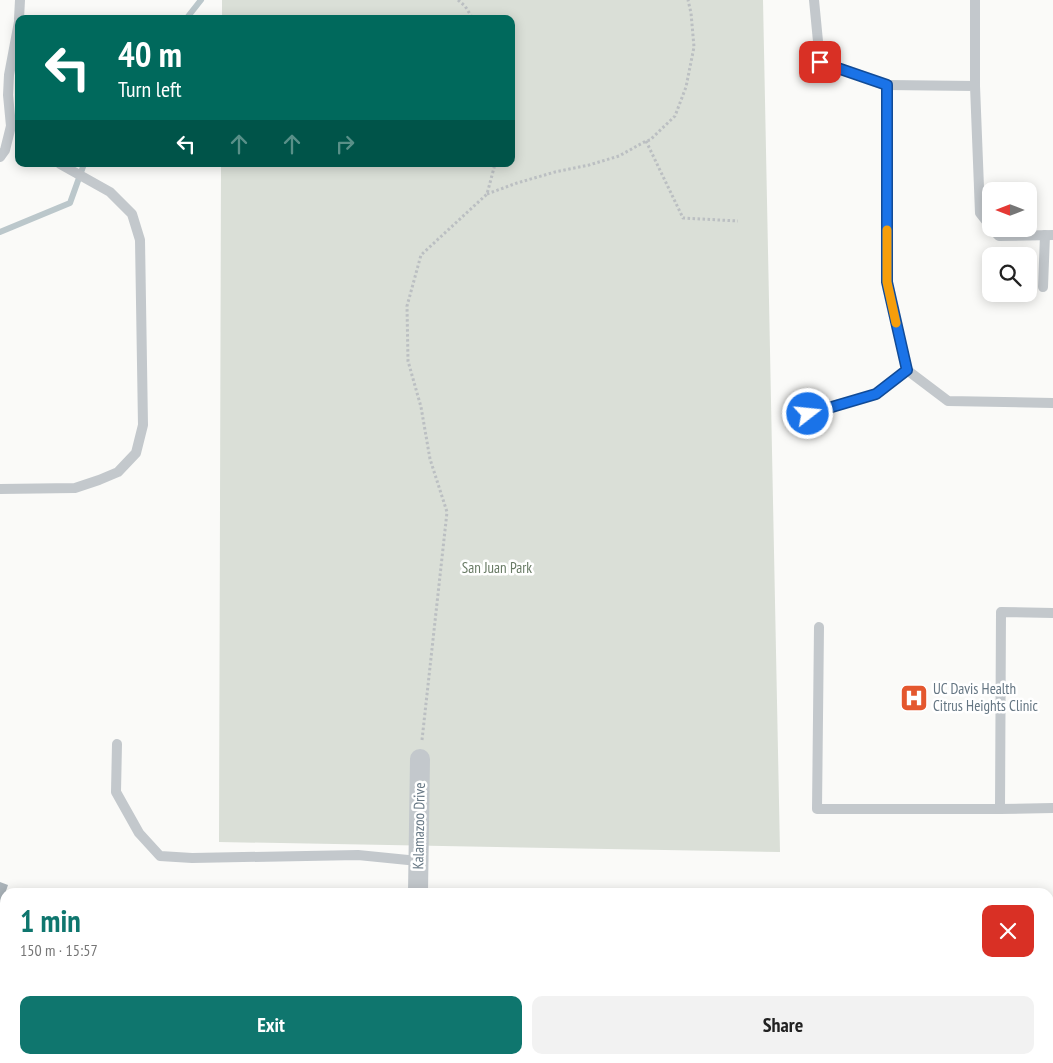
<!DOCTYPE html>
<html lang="en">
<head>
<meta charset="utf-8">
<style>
	body { margin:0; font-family:"PT Sans Narrow",sans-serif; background:#f2f2f2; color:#222; height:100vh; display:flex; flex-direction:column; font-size:19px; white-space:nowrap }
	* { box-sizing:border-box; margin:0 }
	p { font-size:16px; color:#767676 }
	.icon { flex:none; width:28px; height:28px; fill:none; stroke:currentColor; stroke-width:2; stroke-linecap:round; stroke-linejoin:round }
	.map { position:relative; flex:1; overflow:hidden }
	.details { position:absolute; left:0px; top:888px; width:1054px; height:176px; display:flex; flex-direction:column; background:#fff; border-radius:15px 15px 0 0; box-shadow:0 2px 12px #0003 }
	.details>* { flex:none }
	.hud { position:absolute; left:15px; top:15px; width:500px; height:152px; border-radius:10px; box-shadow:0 2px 12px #0003; background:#00695c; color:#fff; overflow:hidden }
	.needle { width:32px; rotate:270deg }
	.tools { position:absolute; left:982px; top:182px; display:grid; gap:10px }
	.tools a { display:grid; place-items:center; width:55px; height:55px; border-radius:10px; background:#fff; box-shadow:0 2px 12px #0003; font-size:25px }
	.pin { position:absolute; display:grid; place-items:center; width:42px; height:42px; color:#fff; margin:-21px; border-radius:10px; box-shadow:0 2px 8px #0006 }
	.me { position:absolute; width:55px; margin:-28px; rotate:74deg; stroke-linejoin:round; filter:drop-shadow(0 0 4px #0008) }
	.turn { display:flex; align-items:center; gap:18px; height:105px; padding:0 20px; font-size:22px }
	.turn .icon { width:65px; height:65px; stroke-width:2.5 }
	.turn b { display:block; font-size:35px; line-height:42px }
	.lanes { display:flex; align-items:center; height:48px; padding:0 20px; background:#0003; justify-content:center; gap:25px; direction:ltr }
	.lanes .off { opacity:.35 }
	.round { display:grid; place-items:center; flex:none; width:52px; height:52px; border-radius:10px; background:#f2f2f2 }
	.overview { display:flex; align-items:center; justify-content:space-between; height:85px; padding:0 20px }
	h1 { font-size:30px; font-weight:800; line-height:38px; color:#0f766e }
	.primary-button { display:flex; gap:10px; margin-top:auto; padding:10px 20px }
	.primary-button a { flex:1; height:58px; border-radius:10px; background:#0f766e; color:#fff; font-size:20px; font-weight:800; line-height:58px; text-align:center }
	.primary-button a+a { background:#f2f2f2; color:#222 }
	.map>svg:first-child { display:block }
</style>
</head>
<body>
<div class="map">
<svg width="1053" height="1063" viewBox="0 0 1053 1063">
	<rect width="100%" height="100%" fill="#fafaf8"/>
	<polygon fill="#dadfd7" points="222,0 763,0 780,852 219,842 221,164 511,164 511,19 222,19"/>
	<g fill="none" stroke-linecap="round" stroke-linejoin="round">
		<g stroke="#bbc7cb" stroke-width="6">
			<polyline points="186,19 201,0"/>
			<polyline points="0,232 70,203 84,164"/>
		</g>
	</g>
	<g fill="#aab3b9">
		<polygon points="0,882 8,885 0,909"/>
		<polygon points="0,1005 5,1011 5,1057 0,1061"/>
	</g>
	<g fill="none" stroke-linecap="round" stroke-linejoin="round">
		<g stroke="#bbbfc2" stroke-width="3" stroke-dasharray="2.5 2.5" stroke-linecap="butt">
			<polyline points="458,0 465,6 473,19"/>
			<polyline points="646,141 683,218 738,221"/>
			<polyline points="487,194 517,183 555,172 589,165 619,156 646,141 650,140 675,116 686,87 694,47 691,13 688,0"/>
			<polyline points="422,740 447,512 430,459 421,407 408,361 407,306 421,255 487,194 495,164"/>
		</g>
		<g stroke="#c3c8cc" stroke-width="10">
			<polyline points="814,0 820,62 887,85 887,282 907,370 948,401 1053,403"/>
			<polyline points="975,0 975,86"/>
			<polyline points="19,19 20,0"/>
			<polyline points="887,85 975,86 980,213 991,227"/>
			<polyline points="0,157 5,150 11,126 8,95 9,75 19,22"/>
			<polyline points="992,229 999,236 1053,235"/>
			<polyline points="1043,287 1045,235"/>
			<polyline points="808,413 876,394 907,370"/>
			<polyline points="0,489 75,488 99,480 118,472 136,453 143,425 140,240 132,214 110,192 60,164"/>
			<polyline points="819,627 817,809 1000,809 1001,612 1053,613"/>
			<polyline points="117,744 116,792 139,833 160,856 192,858 358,855 418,861"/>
			<polyline points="1000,809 1053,808"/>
		</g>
		<g stroke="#c3c8cc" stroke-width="20">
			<polyline points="418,892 420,759"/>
			<polyline points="1049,961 1053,961"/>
			<polyline points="418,1059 418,1063"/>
			<polyline points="660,1059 660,1063"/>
		</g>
	</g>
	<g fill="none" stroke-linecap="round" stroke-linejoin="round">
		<g stroke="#114b97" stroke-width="12">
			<polyline id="route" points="808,414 876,394 907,370 887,282 887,85 820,62"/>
		</g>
		<use href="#route" stroke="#1a73e8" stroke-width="9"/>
		<polyline stroke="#f59e0b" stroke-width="9" points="887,230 887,282 896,323"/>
	</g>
	<defs>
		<g id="hospital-square" transform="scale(1.4375)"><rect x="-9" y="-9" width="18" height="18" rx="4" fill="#e4572e" stroke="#fff"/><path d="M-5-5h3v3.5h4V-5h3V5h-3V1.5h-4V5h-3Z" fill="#fff"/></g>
	</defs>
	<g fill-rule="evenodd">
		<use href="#hospital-square" x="914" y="698"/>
	</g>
	<g text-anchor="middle" stroke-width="5" stroke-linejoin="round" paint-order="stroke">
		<g font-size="15" fill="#687a64" stroke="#fff">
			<text x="497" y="573">San Juan Park</text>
		</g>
		<g font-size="15" fill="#657683" stroke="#fff" text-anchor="start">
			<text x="933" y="694">UC Davis Health<tspan x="933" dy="17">Citrus Heights Clinic</tspan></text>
		</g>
		<g font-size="15" fill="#657683" stroke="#fff">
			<text transform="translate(419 826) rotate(-89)" y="5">Kalamazoo Drive</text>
		</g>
	</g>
</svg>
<div class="tools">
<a><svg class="needle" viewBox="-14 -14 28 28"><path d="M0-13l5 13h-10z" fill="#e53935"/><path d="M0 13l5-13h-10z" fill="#767676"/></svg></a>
<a><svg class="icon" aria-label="search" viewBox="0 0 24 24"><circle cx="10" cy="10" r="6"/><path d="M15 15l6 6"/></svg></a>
</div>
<div class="pin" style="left:820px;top:62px;background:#d93025"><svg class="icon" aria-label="arrive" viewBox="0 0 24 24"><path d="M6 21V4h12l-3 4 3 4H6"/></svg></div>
<svg class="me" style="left:808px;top:414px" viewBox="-20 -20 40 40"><circle r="17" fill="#1a73e8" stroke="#fff" stroke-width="3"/><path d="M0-11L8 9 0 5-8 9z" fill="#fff"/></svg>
<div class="hud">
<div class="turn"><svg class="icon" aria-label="left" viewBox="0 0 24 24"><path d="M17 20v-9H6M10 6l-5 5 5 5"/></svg><div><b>40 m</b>Turn left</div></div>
<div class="lanes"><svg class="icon" aria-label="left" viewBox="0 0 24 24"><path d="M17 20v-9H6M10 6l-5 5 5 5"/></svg><svg class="icon off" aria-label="ahead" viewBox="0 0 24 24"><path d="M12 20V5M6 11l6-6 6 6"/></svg><svg class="icon off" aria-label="ahead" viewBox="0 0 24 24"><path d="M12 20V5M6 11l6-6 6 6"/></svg><svg class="icon off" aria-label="right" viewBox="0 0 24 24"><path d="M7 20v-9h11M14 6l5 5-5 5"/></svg></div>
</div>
<section class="details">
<div class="overview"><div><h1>1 min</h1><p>150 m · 15:57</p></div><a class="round" style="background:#d93025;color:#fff"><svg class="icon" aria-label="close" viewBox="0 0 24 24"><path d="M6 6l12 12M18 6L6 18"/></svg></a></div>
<div class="primary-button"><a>Exit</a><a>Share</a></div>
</section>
</div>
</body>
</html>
